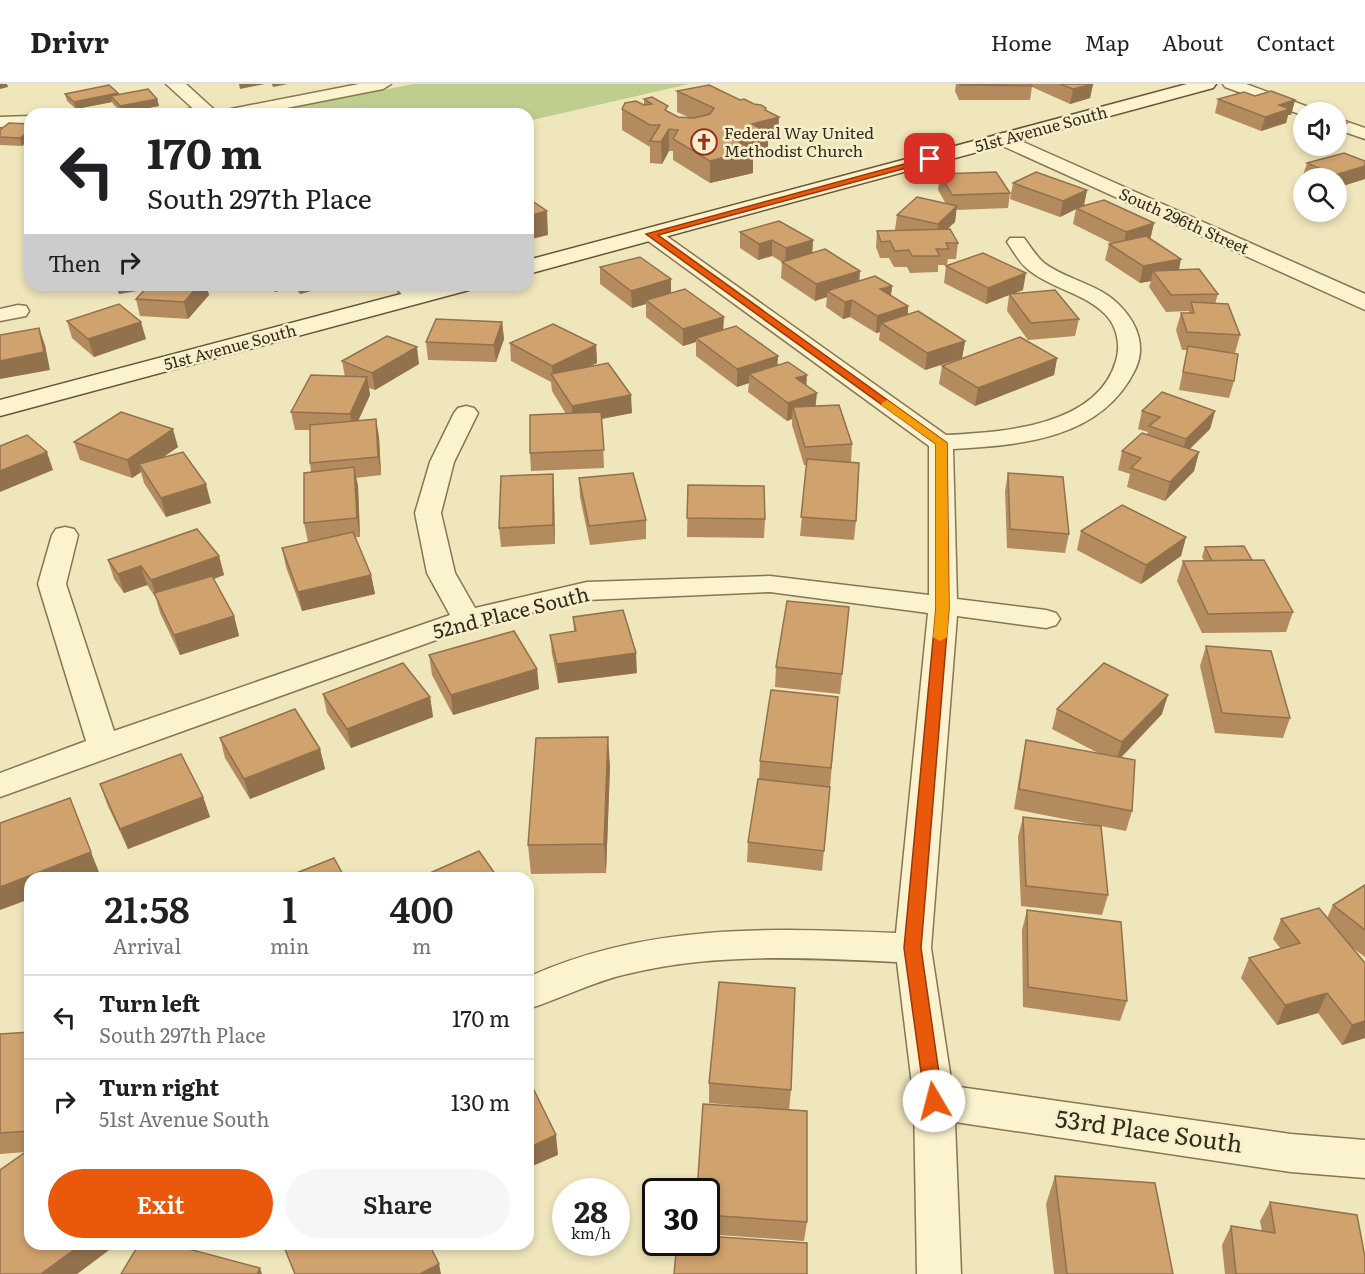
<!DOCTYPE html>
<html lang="en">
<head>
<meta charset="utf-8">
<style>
	body { margin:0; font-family:Literata,serif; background:#f6f6f6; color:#202124; height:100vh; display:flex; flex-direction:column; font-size:22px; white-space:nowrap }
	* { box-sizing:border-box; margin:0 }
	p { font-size:20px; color:#757577 }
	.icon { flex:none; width:33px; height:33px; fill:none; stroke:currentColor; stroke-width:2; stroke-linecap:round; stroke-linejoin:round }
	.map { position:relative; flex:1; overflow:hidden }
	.sheet { position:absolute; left:24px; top:788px; width:510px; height:378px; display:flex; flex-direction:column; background:#fff; border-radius:18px; box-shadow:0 3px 9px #0003 }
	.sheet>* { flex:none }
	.hud { position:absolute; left:24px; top:24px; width:510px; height:183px; border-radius:18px; box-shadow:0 3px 9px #0003; background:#fff; color:#202124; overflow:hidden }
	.tools { position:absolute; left:1293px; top:18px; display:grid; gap:12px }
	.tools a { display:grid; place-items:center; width:54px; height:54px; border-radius:50%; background:#fff; box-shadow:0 3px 9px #0003; font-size:30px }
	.speed { position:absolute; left:552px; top:1094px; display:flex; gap:12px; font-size:30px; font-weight:700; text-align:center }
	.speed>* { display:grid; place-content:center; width:78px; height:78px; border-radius:50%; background:#fff; box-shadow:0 3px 9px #0003; line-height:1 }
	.speed small { font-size:15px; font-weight:400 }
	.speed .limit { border:3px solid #111; border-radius:9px; background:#fff; color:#111 }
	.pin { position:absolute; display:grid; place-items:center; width:51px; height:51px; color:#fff; margin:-26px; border-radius:12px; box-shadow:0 3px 9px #0006 }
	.me { position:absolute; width:66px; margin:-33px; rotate:352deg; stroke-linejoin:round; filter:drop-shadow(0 0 4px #0008) }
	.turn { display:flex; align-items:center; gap:21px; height:126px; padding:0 24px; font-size:27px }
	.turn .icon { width:78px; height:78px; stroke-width:2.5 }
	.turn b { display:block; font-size:42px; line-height:51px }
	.then { display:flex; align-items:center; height:57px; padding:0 24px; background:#0003; gap:12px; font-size:22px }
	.eta { display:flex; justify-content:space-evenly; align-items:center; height:102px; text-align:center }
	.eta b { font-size:36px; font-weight:600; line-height:42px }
	.action { display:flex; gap:12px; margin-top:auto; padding:12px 24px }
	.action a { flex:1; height:69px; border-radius:36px; background:#ea580c; color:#fff; font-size:24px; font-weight:600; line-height:69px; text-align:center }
	.action a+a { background:#f6f6f6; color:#202124 }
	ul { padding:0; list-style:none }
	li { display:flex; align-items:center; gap:18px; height:84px; padding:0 24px; border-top:2px solid #e0e0e0 }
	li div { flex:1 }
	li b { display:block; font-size:22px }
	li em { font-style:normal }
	header { display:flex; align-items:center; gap:36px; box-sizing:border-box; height:84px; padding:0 30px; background:#fff; border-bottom:2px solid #e0e0e0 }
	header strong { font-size:28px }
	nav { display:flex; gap:33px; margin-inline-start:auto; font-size:21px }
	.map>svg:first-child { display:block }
</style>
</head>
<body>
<header>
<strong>Drivr</strong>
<nav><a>Home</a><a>Map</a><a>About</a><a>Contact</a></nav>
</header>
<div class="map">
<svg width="1365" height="1190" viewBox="0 0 1365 1190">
	<rect width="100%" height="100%" fill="#f0e6bb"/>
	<polygon fill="#bfce8f" points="413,0 689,0 528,37 528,30 263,30"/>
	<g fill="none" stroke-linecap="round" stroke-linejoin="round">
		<g stroke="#877554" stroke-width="3">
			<g id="minor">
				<polygon points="359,0 391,0 383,5 256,30 223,30 231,25"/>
				<polygon points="1223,0 1246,0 1314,25 1316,28 1304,28 1302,31 1225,3"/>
				<polygon points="206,22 212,24 214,27 212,30 181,30 183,26"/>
				<polygon points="30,32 30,42 0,43 0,33"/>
				<polygon points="1336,34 1365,44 1365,55 1336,45"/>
				<path d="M651,144L658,146L946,351C1002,348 1097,343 1116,277C1121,261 1117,242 1105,230C1084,209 1053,205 1030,187C1020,180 1014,168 1007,158L1010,154H1024C1030,162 1036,172 1044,179C1068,197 1102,200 1122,224C1138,241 1146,264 1135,286C1101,355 1022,361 953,365L957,515L1046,526L1056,529L1060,535L1056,541L1046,544L957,532L931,864L952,1002L1291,1050L1365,1056V1094L1291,1088L955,1038L961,1190H917L914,1017L897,878C806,874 716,868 627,890C592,898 562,914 528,925V893C648,839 769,844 896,849L928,529L770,508L587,516L475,542L0,713V689L86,657L38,500L52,451L56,445L65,443L74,445L78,451L66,500L114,647L450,531L427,489L415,429L430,378L454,329L458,324L466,322L474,324L478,329L454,378L441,429L455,489L475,524L587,498L770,492L929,511V362L644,154L641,150L644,146Z"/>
				<polygon points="18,221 26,222 29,227 26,232 0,237 0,225"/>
			</g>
		</g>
		<g stroke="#877554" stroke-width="3">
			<g id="tertiary">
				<polygon points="166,0 186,0 219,30 199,30"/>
				<polygon points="1003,49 1365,210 1365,226 996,59 994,55 996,51"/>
				<path d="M394,201H419L430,212L427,217C413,220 402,213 394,201Z"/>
			</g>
		</g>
		<g stroke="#695638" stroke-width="3">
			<g id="secondary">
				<polygon points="1187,0 1216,0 1213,4 528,190 528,176"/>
				<polygon points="435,201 472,201 469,206 0,332 0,316"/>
			</g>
		</g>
		<use href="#minor" fill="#fbf2ce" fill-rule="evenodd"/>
		<use href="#tertiary" fill="#fbf2ce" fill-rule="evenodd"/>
		<use href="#secondary" fill="#fbf2ce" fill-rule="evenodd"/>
	</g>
	<g fill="#b38b5f">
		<polygon points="956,0 1093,0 1090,14 1070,20 1032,3 1030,16 959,16 955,7"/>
		<polygon points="677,7 740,16 766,24 766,27 778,55 768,57 768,71 753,75 753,89 710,99 673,76 673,67 669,67 662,80 650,79 650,63 622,46 622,25 644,21 644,15 678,33 690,34 677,28"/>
		<polygon points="118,9 119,11 157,15 159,22 122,29 113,20 112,18 76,25 67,17 65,10"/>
		<polygon points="1255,12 1295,16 1291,31 1288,31 1286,39 1261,47 1215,29 1218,15"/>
		<polygon points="30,40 30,58 29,56 22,62 0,61 0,46"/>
		<polygon points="1307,79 1365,95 1336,104 1336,94 1304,95 1302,94"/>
		<polygon points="940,90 1010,109 1008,124 956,126 955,138 947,145 958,159 956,175 948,175 947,181 938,181 938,188 910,189 907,183 894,183 889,174 880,174 876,163 877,147 895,146 897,131 946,120 938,106"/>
		<polygon points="1013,99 1087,106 1084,121 1080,123 1154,139 1150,155 1179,186 1218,210 1215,220 1240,251 1235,269 1227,268 1234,297 1229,314 1179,306 1187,266 1182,266 1176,246 1181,229 1189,229 1189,227 1166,228 1149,203 1151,197 1140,199 1105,176 1109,160 1111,159 1073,140 1076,125 1060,133 1010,115"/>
		<polygon points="740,148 813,156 812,169 859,197 892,202 891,212 908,222 908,231 965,257 962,274 925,286 879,256 880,248 876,249 850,233 843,235 826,223 827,213 815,217 781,194 782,178 772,172 758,176 740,164"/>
		<polygon points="946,182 1023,206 1014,209 1079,235 1075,252 1028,256 1007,227 1009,211 986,220 944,199"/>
		<polygon points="600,183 671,195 671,209 723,246 778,281 806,301 816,322 852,360 851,378 856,437 854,456 800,452 807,381 804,381 792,341 792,335 787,337 748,308 749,299 737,303 696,272 696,258 683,262 646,233 646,220 632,224 600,200"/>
		<polygon points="117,201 206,201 209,211 188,235 140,232 136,215 145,205 119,210"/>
		<polygon points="269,201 317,201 318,205 300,210 294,203 275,208"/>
		<polygon points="67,237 146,255 94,273 72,254"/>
		<polygon points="502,238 504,255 496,278 428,276 426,258"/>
		<polygon points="510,259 596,261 597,279 589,282 632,329 602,335 604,384 531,387 530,369 566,330 552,307 551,298 511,277"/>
		<polygon points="1057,274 1054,291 975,322 939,300 942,282"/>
		<polygon points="342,277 419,280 375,306 369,304 370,311 358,337 379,353 381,391 356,394 358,402 360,453 355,453 371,491 375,510 302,527 286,483 282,464 308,458 304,439 311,388 310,379 310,346 295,346 291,328 345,293"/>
		<polygon points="1142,327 1215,327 1210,345 1190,365 1199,368 1194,387 1165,417 1127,403 1130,390 1118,386 1122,367 1147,350 1148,348 1138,345"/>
		<polygon points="74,358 178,363 163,373 211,419 166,433 144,399 141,388 132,394 80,376"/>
		<polygon points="1008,389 1069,450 1065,469 1007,464 1005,407"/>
		<polygon points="553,390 554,408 555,460 501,463 499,444"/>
		<polygon points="579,394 646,436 646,455 590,461 580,413"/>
		<polygon points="688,401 765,435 764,454 687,453"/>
		<polygon points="1081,447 1186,453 1181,472 1141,500 1077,466"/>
		<polygon points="1205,463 1252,476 1293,528 1286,548 1202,549 1177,497 1183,477 1204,477 1202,473"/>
		<polygon points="219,472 224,491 214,495 234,532 239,552 180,571 160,529 156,514 147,501 124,509 114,495 108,476"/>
		<polygon points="849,523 840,610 775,603 776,583"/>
		<polygon points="573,533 637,589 558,599 552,570 550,551 574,548"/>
		<polygon points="1206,562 1290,634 1283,654 1215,649 1200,582"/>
		<polygon points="429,571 537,585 539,605 453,631 432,591"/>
		<polygon points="323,610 430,613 433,633 351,664 327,629"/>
		<polygon points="838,613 830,703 822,787 747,778 748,758 759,695 760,677"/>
		<polygon points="1057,625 1162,630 1121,674 1132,727 1126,747 1101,742 1108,811 1102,831 1021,822 1018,753 1023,733 1095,741 1014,725 1022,676 1026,656 1100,670 1052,645"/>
		<polygon points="220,654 320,665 325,685 250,715 225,674"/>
		<polygon points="610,682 606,789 531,790 528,761"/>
		<polygon points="100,700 203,713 210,733 128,765 107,720"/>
		<polygon points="1365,801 1365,873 1350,862 1365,879 1365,954 1342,961 1318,929 1277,941 1241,894 1249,874 1281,865 1273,855 1281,835 1327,834 1333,821"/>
		<polygon points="1027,826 1127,917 1120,937 1023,923 1022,846"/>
		<polygon points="30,948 30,1160 105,1160 109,1166 77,1190 0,1190 0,1086 26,1068 0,1070 0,950"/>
		<polygon points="709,999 791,1006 789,1026 709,1019"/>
		<polygon points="1055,1092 1173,1190 1054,1190 1046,1120"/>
		<polygon points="706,1107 807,1138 804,1157 706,1150"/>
		<polygon points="1270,1118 1365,1190 1225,1190 1222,1161 1231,1142 1262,1147 1260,1137"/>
	</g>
	<g fill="#92714d">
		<polygon points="0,0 7,0 8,3 0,5"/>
		<polygon points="239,0 265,0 240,5"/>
		<polygon points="272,0 288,0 273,3"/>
		<polygon points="1093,0 1090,14 1070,20 1073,5"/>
		<polygon points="118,9 120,16 111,12 112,18 76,25 74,18"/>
		<polygon points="157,15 159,22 122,29 120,22"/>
		<polygon points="1295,16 1291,31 1288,31 1286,39 1261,47 1265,33 1279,21"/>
		<polygon points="766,24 766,37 779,33 778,55 768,57 768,71 753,75 753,89 710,99 710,77 737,57"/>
		<polygon points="1347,39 1344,46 1336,49 1336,42"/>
		<polygon points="669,45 669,67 662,80 661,58"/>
		<polygon points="30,46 30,52 28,52 29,56 22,62 20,54"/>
		<polygon points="1365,82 1365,95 1336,104 1336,94 1333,94 1335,91"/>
		<polygon points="1087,106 1084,121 1060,133 1063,117"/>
		<polygon points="957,122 955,138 936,156 938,140"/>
		<polygon points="547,127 548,151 528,156 528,132"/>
		<polygon points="1154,139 1150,156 1123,165 1126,148"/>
		<polygon points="772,156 772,172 758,176 759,160"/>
		<polygon points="813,156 812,173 785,181 786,164"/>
		<polygon points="1181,175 1178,191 1153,187 1151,197 1140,199 1143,182"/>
		<polygon points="860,187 859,203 827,207 827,213 815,217 816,200"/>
		<polygon points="1026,189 1023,206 1010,211 1009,210 1009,211 986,220 988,204"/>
		<polygon points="671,195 671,212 646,216 646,220 632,224 631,207"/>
		<polygon points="117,201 173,201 119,210"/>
		<polygon points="199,201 206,201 209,211 188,235 184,218"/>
		<polygon points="274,201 293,201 294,203 275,208"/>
		<polygon points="298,201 317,201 318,205 300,210"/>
		<polygon points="892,202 890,218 880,205"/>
		<polygon points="852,216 850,233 843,235 845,218"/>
		<polygon points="908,222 907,239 881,239 880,248 876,249 877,232"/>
		<polygon points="724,233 723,250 696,254 696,258 683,262 683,245"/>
		<polygon points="141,238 146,255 94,273 88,255"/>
		<polygon points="502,238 504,255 496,278 494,261"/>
		<polygon points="39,244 45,261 50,286 0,295 0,277"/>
		<polygon points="965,257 962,274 925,286 927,269"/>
		<polygon points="596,261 597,279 556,298 553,293 552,282"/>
		<polygon points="417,263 419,280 375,306 372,289"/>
		<polygon points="778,272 777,290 749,290 749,299 737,303 737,285"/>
		<polygon points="1057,274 1054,291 975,322 978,304"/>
		<polygon points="807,291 806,309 796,294"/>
		<polygon points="367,293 370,311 353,348 350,330"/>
		<polygon points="817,309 815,327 793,323 792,335 787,337 788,319"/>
		<polygon points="631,311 632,329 573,340 572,322"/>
		<polygon points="1215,327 1210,345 1181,373 1186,355"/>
		<polygon points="376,335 379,353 381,391 378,373"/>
		<polygon points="173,345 178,363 143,387 139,380 141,388 132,394 127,376"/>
		<polygon points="47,368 53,386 0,408 0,387"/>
		<polygon points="1199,368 1194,387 1165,417 1170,398"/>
		<polygon points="354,383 358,402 360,453 357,434"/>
		<polygon points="553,390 554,408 555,460 553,441"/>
		<polygon points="206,400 211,419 166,433 161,414"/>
		<polygon points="1186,453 1181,472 1141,500 1146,481"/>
		<polygon points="219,472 224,491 157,515 151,496"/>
		<polygon points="141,482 147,501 124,509 118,490"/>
		<polygon points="371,491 375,510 302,527 298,508"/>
		<polygon points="234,532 239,552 180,571 174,551"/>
		<polygon points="636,569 637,589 558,599 557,580"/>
		<polygon points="537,585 539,605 453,631 451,611"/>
		<polygon points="1168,611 1162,630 1116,678 1122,658"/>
		<polygon points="430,613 433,633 351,664 347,645"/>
		<polygon points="608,653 610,682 606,789 604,760"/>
		<polygon points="320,665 325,685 250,715 244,695"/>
		<polygon points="203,713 210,733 128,765 120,745"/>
		<polygon points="91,768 99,788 85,794 30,794 30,815 0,826 0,803"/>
		<polygon points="1327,909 1318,929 1277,941 1285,921"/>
		<polygon points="1365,937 1365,954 1342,961 1352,941"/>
		<polygon points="556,1051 558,1071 528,1084 528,1064"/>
		<polygon points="82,1160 105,1160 109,1166 77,1190 41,1190"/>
		<polygon points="439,1180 441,1190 420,1190"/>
		<polygon points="260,1184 262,1190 257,1190"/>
	</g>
	<g fill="#d0a26e" stroke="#92714d" stroke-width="1.5">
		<polygon points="960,0 1031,0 1032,2 961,1"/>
		<polygon points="1060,0 1093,0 1073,5"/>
		<polygon points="109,1 118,9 74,18 65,10"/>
		<polygon points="709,1 740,16 744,15 754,20 761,21 766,24 765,26 779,33 752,40 769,49 737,57 753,66 710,77 673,55 678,46 669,45 661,58 650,57 660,41 650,41 622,25 625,19 636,17 644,21 652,20 644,15 652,13 668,22 665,26 678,33 694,34 710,30 714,24 677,7"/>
		<polygon points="148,5 157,15 120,22 111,12"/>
		<polygon points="1271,7 1295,16 1279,21 1290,25 1265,33 1218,15 1244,8 1255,12"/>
		<polygon points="1336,35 1347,39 1336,42"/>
		<polygon points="9,39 30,40 30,46 20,54 0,53 0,46"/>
		<polygon points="1344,69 1365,77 1365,82 1335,91 1307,79"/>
		<polygon points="996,88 1010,109 952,111 940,90"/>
		<polygon points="1036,88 1087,106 1063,117 1013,99"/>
		<polygon points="917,113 957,122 938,140 897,131"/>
		<polygon points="528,114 547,127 528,132"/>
		<polygon points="1104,116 1154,139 1126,148 1076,124"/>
		<polygon points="779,137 813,156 786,164 772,156 759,160 740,148"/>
		<polygon points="950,145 958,159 946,159 949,165 936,165 940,172 912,172 909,166 895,167 890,157 881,158 877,147"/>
		<polygon points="1146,152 1181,175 1143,182 1109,160"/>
		<polygon points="825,165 860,187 816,200 782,178"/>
		<polygon points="983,169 1026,189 988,204 946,182"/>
		<polygon points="640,173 671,195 631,207 600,183"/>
		<polygon points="1199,185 1218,210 1171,211 1153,187"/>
		<polygon points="875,192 892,202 880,205 908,222 877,232 852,216 845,218 827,207"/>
		<polygon points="149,201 199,201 184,218 136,215"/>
		<polygon points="685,205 724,233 683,245 646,216"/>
		<polygon points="1055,206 1079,235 1031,239 1009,210"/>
		<polygon points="1191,218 1228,220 1240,251 1187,248 1181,229 1194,229"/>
		<polygon points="119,220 141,238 88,255 67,237"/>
		<polygon points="918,227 965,257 927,269 881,239"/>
		<polygon points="436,235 502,238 494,261 426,258"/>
		<polygon points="553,240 596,261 552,282 510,259"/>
		<polygon points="736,242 778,272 737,285 696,254"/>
		<polygon points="39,244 44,268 0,277 0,251"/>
		<polygon points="387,252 417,263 372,289 342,277"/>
		<polygon points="1020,253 1057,274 978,304 942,282"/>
		<polygon points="1188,262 1238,270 1234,297 1183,288"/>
		<polygon points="788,278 807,291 796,294 817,309 788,319 749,290"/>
		<polygon points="608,279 631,311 572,322 551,290"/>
		<polygon points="311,291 367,293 350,330 291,328"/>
		<polygon points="1162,308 1215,327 1186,355 1149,342 1160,333 1142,327"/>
		<polygon points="839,321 852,360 805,363 793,323"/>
		<polygon points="121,328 173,345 127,376 74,358"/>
		<polygon points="601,328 604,366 530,369 530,331"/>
		<polygon points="376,335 378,373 310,379 310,341"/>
		<polygon points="1142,349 1199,368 1170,398 1131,384 1141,374 1122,367"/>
		<polygon points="27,351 47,368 0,387 0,362"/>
		<polygon points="183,368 206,400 161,414 139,380"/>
		<polygon points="807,375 859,379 856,437 801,433"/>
		<polygon points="354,383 357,434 304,439 304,389"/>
		<polygon points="633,389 646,436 589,442 579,394"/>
		<polygon points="1008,389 1063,393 1069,450 1010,445"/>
		<polygon points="553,390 553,441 499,444 501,392"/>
		<polygon points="688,401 764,402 765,435 687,434"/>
		<polygon points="1122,421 1186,453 1146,481 1081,447"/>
		<polygon points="197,445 219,472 151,496 141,482 118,490 108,476"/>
		<polygon points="353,448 371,491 298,508 282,464"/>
		<polygon points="1244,462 1252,476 1212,477 1205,463"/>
		<polygon points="1264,476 1293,528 1208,530 1183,477"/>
		<polygon points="212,492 234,532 174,551 154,509"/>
		<polygon points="787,517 849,523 842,590 776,583"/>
		<polygon points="623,526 636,569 557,580 550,551 576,547 573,533"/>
		<polygon points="514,547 537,585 451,611 429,571"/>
		<polygon points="1206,562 1271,567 1290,634 1222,629"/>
		<polygon points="403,579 430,613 347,645 323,610"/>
		<polygon points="1104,579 1168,611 1122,658 1057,625"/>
		<polygon points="771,606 838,613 831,684 760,677"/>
		<polygon points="295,625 320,665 244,695 220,654"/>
		<polygon points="608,653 604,760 528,761 536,654"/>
		<polygon points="1026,656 1135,676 1132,727 1019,705"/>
		<polygon points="181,670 203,713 120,745 100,700"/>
		<polygon points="758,695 830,703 824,767 748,758"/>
		<polygon points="70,714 91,768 0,803 0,739"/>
		<polygon points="1023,733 1101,742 1108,811 1026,802"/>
		<polygon points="479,767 498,794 419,794"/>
		<polygon points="334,774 345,794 296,794 294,790"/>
		<polygon points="1365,801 1365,846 1333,821"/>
		<polygon points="1319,824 1365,879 1365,937 1352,941 1327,909 1285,921 1249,874 1300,859 1281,835"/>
		<polygon points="1027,826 1121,838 1127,917 1028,903"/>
		<polygon points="719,898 795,904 791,1006 709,999"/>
		<polygon points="30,948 30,1047 0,1049 0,950"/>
		<polygon points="528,994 556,1051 528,1064"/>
		<polygon points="703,1020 807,1027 807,1138 706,1131 706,1107 697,1107"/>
		<polygon points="30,1065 30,1160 82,1160 41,1190 0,1190 0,1086"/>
		<polygon points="1055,1092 1155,1099 1173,1190 1067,1190"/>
		<polygon points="1270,1118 1357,1131 1365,1173 1365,1190 1236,1190 1231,1142 1275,1149"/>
		<polygon points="706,1152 807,1159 807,1190 674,1190 677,1158 706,1158"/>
		<polygon points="139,1160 170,1160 260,1184 257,1190 121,1190"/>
		<polygon points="291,1160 429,1160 439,1180 420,1190 295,1190 284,1163"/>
	</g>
	<polygon fill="#ea580c" stroke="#983908" stroke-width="1.5" points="930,73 934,75 932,77 658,151 947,359 949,524 921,864 943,1017 941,1023 934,1025 928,1023 925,1017 904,864 936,524 936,360 646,150"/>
	<polygon fill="#f59e0b" points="887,316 947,359 949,524 947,553 940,557 933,553 936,524 936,360 883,322 881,320"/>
	<defs>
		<g id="church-ring" transform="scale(1.35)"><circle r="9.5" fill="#f7efcb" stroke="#992e21" stroke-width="1.5"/><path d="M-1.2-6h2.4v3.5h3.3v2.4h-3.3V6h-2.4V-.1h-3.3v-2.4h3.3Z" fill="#992e21"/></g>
	</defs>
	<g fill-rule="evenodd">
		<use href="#church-ring" x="704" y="58"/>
	</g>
	<g text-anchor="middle" stroke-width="5" stroke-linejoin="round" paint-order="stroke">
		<g font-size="16" fill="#362b1a" stroke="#f7efcb">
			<text transform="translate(1041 45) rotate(-15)" y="6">51st Avenue South</text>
			<text transform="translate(1184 137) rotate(24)" y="6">South 296th Street</text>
			<text transform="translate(230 263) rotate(-15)" y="6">51st Avenue South</text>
		</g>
		<g font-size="16" fill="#362b1a" stroke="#f7efcb" text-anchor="start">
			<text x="724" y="55">Federal Way United<tspan x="724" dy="18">Methodist Church</tspan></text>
		</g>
		<g font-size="20" fill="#362b1a" stroke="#f7efcb">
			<text transform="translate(511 529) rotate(-14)" y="7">52nd Place South</text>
		</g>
		<g font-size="24" fill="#362b1a" stroke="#f7efcb">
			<text transform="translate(1149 1048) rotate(8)" y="8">53rd Place South</text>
		</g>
	</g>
</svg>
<div class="tools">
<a><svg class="icon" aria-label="sound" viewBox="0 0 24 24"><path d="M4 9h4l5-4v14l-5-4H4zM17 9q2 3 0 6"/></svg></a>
<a><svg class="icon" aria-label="search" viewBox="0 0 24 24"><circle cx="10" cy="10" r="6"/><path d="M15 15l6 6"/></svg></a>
</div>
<div class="speed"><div>28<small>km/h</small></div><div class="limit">30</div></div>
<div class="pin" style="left:930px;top:75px;background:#d93025"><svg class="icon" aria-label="arrive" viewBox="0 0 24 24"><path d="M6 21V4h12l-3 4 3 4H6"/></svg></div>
<svg class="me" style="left:934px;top:1017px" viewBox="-20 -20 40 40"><circle r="19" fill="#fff"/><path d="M0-13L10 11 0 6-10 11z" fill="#ea580c"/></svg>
<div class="hud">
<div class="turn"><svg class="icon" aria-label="left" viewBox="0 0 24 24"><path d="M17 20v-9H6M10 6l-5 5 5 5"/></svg><div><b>170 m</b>South 297th Place</div></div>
<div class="then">Then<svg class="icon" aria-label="right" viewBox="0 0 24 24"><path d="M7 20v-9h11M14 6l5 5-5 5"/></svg></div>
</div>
<section class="sheet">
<div class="eta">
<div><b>21:58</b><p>Arrival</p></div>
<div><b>1</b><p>min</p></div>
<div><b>400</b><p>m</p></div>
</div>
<ul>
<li><svg class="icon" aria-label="left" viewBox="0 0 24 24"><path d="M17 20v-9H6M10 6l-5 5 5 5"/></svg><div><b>Turn left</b><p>South 297th Place</p></div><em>170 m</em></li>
<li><svg class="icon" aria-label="right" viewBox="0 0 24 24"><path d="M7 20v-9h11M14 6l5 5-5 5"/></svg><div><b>Turn right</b><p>51st Avenue South</p></div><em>130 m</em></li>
</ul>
<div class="action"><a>Exit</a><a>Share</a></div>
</section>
</div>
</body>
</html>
